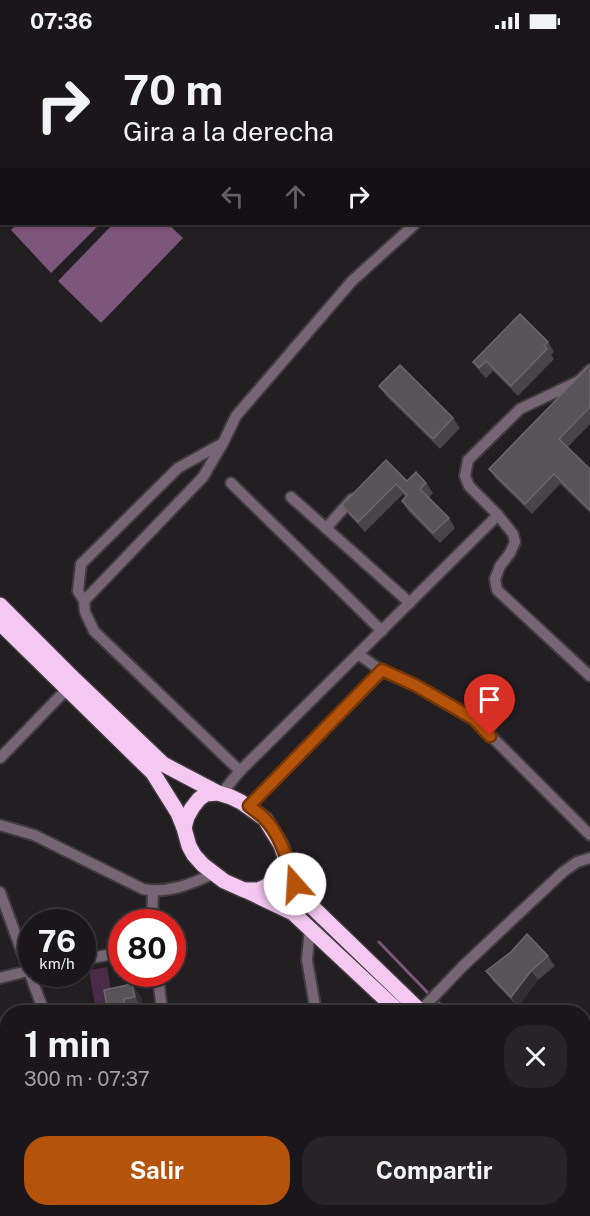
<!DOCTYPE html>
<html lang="es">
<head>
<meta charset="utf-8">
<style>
	body { margin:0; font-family:"Public Sans",sans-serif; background:#272327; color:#f1f3f6; height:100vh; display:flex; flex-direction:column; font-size:22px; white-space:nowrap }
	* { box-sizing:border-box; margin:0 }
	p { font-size:20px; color:#9f9fa2 }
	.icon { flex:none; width:33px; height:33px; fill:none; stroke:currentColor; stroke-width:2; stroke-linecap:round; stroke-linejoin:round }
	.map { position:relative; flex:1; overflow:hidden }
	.side { position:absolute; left:0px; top:963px; width:591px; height:212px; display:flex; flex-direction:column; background:#1a161a; border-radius:24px 24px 0 0; box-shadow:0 2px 4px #0004,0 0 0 2px #383539 }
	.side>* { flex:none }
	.top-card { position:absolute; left:0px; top:0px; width:591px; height:183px; box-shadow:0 2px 4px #0004,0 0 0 2px #383539; background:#1a161a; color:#f1f3f6; overflow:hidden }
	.speed { position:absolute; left:18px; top:867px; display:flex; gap:12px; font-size:30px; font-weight:700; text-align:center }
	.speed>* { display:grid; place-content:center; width:78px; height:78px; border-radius:50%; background:#1a161a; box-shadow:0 2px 4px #0004,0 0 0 2px #383539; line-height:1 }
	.speed small { font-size:15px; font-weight:400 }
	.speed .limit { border:9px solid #d22; background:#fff; color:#111 }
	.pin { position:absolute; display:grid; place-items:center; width:51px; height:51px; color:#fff; margin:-62px -26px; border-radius:50% 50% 50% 0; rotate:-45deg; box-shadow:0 0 6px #0007 }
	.pin .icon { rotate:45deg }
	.me { position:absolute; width:66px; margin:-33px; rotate:341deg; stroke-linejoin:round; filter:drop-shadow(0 0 4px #0008) }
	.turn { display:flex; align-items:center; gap:21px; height:126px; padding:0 24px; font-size:27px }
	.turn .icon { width:78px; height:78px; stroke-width:2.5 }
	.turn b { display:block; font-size:42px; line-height:51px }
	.lanes { display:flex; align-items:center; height:57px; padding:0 24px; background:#0003; justify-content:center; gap:30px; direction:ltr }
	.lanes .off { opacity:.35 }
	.round { display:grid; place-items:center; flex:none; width:63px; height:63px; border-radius:24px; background:#272327 }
	.overview { display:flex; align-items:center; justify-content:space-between; height:102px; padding:0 24px }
	h1 { font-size:36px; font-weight:700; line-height:45px }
	.cta { display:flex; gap:12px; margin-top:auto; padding:12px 24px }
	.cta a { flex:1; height:69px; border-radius:24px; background:#b45309; color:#fff; font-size:24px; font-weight:700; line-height:69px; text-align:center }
	.cta a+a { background:#272327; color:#f1f3f6 }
	.status { display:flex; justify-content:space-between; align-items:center; height:42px; padding:0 30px; background:#1a161a; direction:ltr }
	.status svg { height:16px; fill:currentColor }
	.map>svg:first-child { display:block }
</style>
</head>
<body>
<div class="status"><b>07:36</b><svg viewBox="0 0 49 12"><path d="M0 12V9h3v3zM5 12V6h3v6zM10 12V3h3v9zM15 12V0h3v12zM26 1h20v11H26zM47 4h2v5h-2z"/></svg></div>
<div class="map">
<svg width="590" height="1174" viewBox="0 0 590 1174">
	<rect width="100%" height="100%" fill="#221e22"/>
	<g fill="#4a2c49">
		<polygon points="107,925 113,959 95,963 89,928"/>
		<polygon points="0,1144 7,1144 8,1167 105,1167 105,1174 0,1174"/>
	</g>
	<g fill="#7d567b">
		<polygon points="17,182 100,182 51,231 11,188"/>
		<polygon points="113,182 168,182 183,196 101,281 58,239"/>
	</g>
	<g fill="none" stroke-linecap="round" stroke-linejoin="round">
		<g stroke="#7d567b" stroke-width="3">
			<polyline points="379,900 428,951"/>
			<polyline points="439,961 448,970"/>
			<polyline points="0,1017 8,1024"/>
			<polyline points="584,1108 590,1115"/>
		</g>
		<g stroke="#3f3b3f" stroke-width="14">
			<g id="minor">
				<polyline points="443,0 444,2"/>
				<polyline points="590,328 579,339 520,367 468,418 465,434 469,444 498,473 513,492 515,500 510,511 500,524 495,537 497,548 590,634"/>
				<polyline points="231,441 382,589"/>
				<polyline points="291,455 410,561"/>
				<polyline points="326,486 352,457"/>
				<polyline points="84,559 78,549 81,522 178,426 221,402"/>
				<polyline points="358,612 382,629 415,643 474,677 590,793"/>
				<polyline points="0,716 67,647"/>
				<polyline points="240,729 94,589 85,570 84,559 203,435 223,401 236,374 352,239 415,182"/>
				<polyline points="221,752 240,729 498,473"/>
				<polyline points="249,764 382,629"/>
				<path d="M0,783L34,793L143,847C167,852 191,842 213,832"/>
				<polyline points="0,850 44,970"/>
				<polyline points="152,880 153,849"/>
				<polyline points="310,886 307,918 316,970"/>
				<polyline points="82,918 122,910"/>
				<polyline points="158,932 162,970"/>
				<polyline points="0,936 32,928"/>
				<polyline points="420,969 463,924 563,830 577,820 590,816"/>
				<polyline points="0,1088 8,1086"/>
				<polyline points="184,1167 184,1174"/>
				<polyline points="505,1167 505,1174"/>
				<polyline points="315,1174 348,1167"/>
			</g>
		</g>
		<g stroke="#3f3b3f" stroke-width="18">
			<g id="highway">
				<polyline points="0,563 75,638 163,722 218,751 231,755 241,760 265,777 281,803 285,815 281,829 267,844 258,848 244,848 224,839 203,823 194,813 189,804 184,786 187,775 192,766 199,757 206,752 218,751"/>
				<polyline points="0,581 153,731 178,771 184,786"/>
				<polyline points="285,815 295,842 302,855 421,970"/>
				<polyline points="245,848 293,871 399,970"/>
				<polyline points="584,1130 590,1136"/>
				<polyline points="584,1148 590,1154"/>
			</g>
		</g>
		<use href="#minor" stroke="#776576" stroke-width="10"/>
		<use href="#highway" stroke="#f4c8f1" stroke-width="15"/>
	</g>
	<g fill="#484448">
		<polygon points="548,300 554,310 551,313 554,317 518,354 493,329 486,336 480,330 473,320"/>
		<polygon points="590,323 590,382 568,405 590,427 590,471 560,442 532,472 496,437 489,427"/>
		<polygon points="379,344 453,376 460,386 440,407 386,354"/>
		<polygon points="386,418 407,439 426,441 433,451 429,456 449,476 455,486 440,501 408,469 402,459 406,455 403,452 365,490 349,473 342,463"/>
		<polygon points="548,914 555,924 538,938 518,965 493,939 486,929"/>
		<polygon points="132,942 141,955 144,968 133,970 105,970 107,965"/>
	</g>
	<g fill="#322e32">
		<polygon points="531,929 538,938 518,965 511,955"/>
		<polygon points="132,942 141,955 144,968 135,955"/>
		<polygon points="124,957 133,970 126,970"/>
	</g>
	<g fill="#575357" stroke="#6b676b" stroke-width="1.5">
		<polygon points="520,272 548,300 544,303 547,307 511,344 486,319 479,326 473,320"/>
		<polygon points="400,323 453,376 433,397 379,344"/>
		<polygon points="590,323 590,365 559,397 590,427 590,468 554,432 525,462 489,427"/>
		<polygon points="386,418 407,439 416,430 426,441 420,447 449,476 433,491 402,459 407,453 396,442 358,480 342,463"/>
		<polygon points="527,892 548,914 531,929 511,955 486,929 511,910"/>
		<polygon points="132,942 135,955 124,957 126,970 105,970 104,966 107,965 104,948"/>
	</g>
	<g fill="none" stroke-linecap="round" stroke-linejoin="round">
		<g stroke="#753606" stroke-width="15">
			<path id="route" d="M295,842C288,820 281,793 264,776C260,772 254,768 249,764L382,628L415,643L474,677L490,694"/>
		</g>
		<use href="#route" stroke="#b45309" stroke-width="10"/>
	</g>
</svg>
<div class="speed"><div>76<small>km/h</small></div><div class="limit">80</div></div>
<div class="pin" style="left:490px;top:694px;background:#d93025"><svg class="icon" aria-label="arrive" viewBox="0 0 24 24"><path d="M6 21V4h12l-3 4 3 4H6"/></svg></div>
<svg class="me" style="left:295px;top:842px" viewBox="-20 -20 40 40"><circle r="19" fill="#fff"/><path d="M0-13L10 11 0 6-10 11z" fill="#b45309"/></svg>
<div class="top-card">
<div class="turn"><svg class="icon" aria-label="right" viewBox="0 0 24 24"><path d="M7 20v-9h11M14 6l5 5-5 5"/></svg><div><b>70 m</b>Gira a la derecha</div></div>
<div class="lanes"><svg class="icon off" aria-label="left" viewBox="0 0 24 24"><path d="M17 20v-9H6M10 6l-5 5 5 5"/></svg><svg class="icon off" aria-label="ahead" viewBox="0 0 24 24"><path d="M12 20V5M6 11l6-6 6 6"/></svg><svg class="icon" aria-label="right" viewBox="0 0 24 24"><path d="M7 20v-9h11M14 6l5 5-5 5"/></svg></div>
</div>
<section class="side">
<div class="overview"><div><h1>1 min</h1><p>300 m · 07:37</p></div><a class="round"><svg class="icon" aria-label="close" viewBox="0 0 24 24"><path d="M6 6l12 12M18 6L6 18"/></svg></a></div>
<div class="cta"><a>Salir</a><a>Compartir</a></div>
</section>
</div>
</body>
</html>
